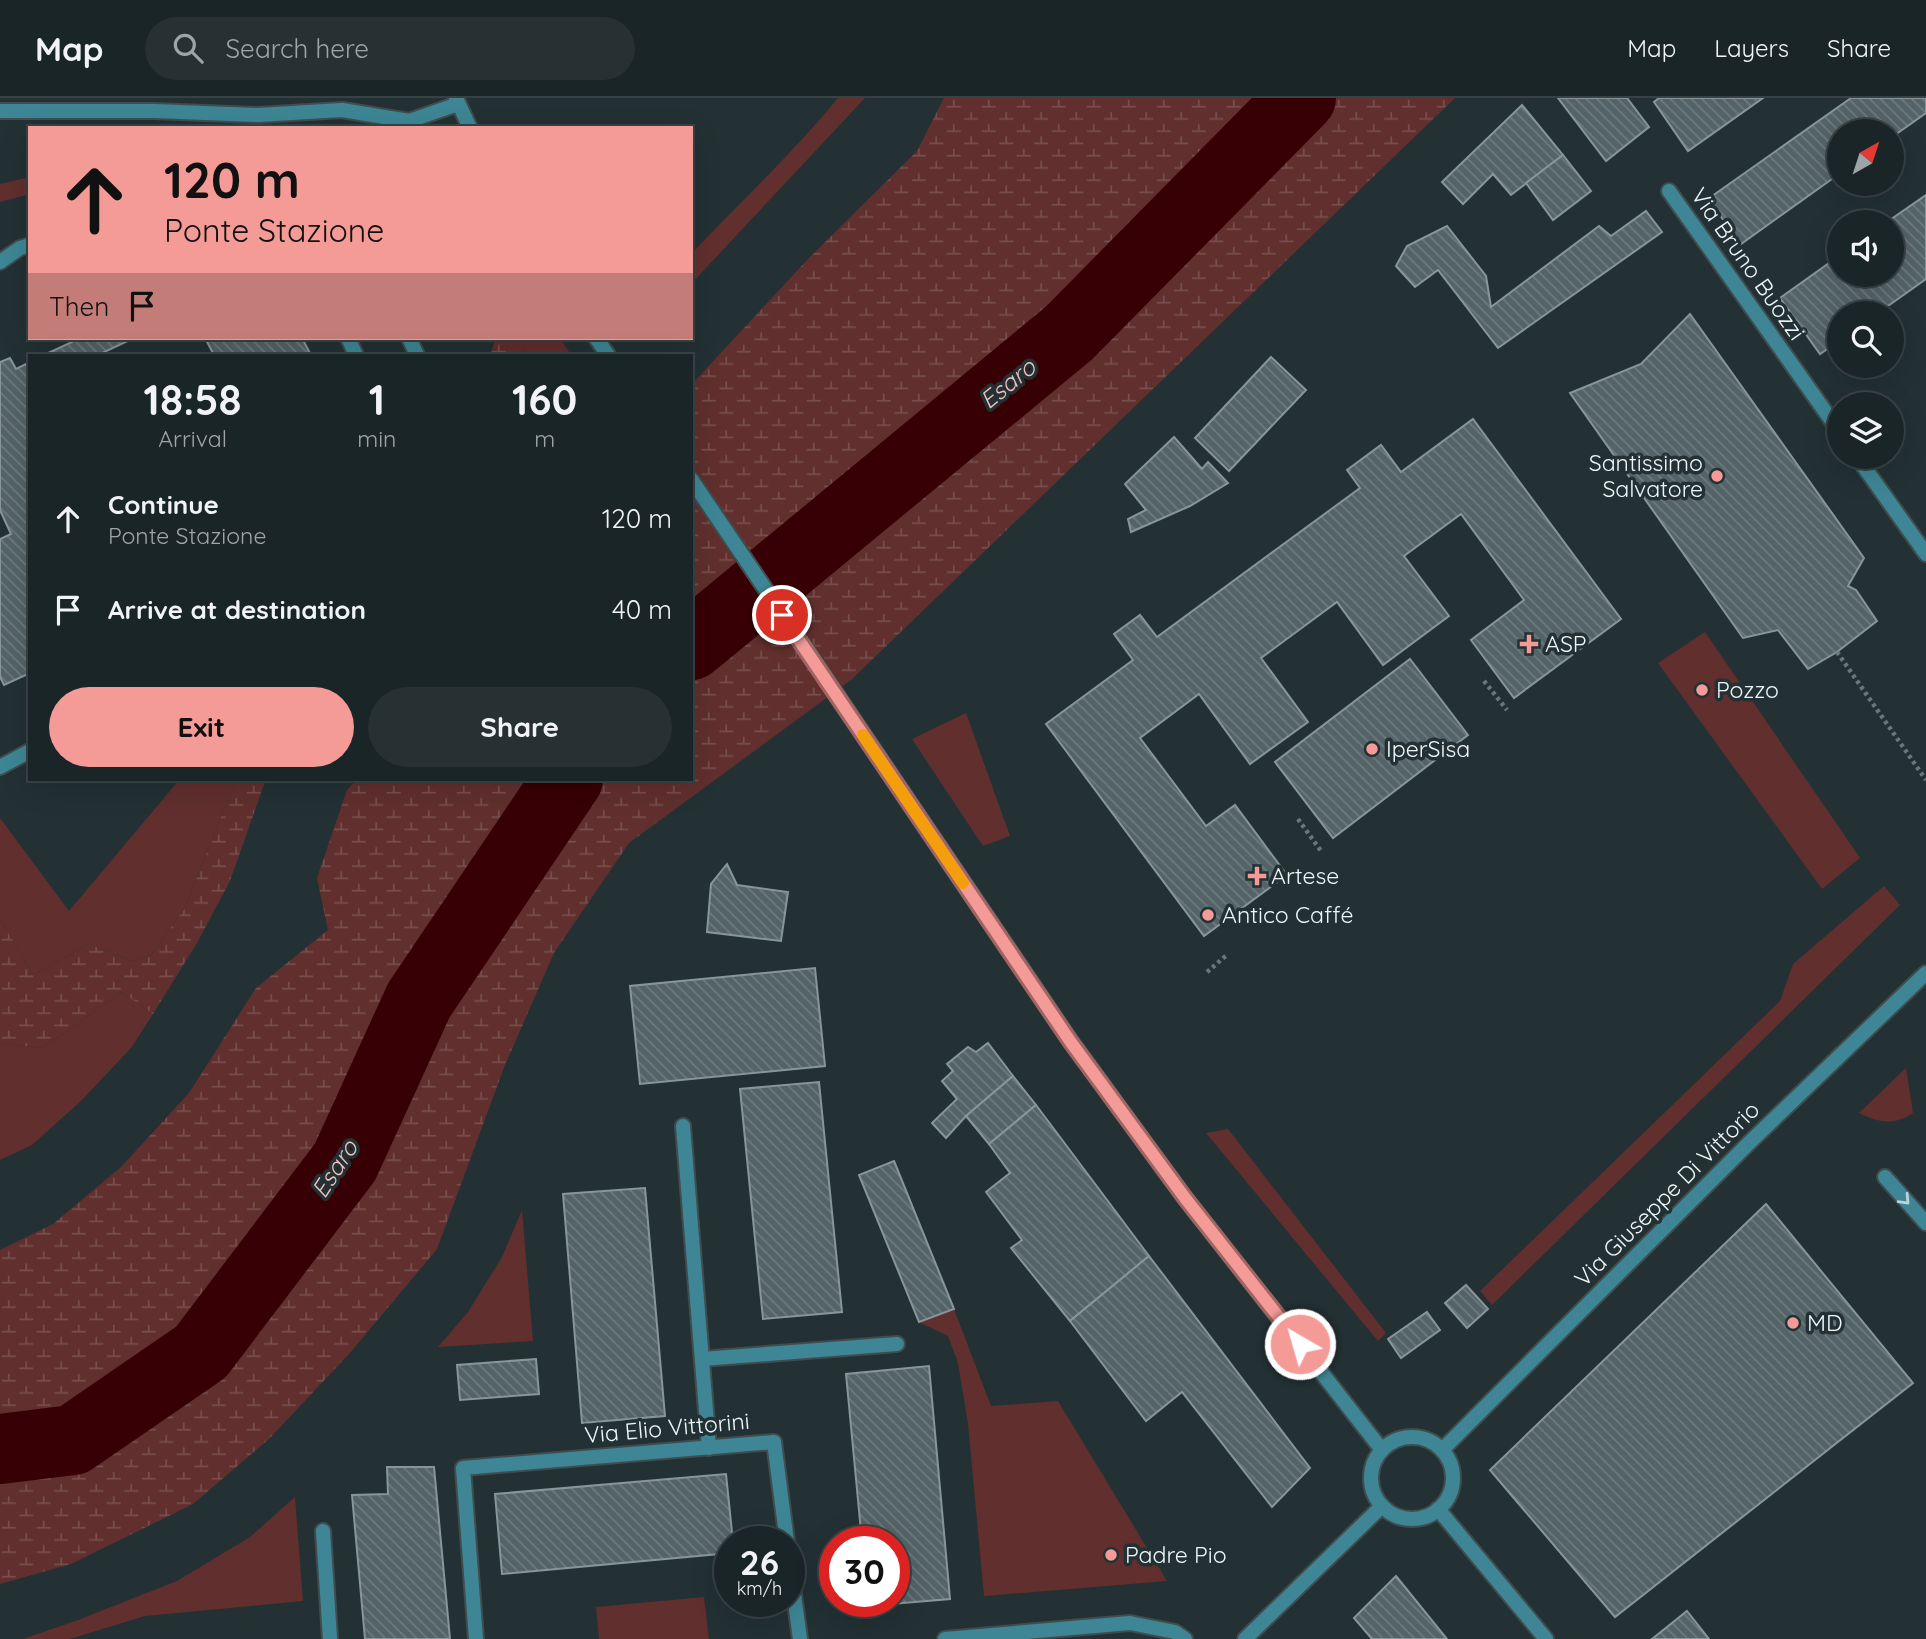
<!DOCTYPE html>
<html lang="en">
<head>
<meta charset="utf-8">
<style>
	body { margin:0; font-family:Quicksand,sans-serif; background:#273133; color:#f1f3f6; height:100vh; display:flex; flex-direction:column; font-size:26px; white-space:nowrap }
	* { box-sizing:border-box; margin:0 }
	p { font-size:23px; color:#9fa5a7 }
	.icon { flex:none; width:38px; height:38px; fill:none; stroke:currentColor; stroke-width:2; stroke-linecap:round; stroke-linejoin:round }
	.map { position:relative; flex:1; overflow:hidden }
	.side { position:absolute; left:28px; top:256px; width:665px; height:427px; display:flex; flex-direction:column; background:#1a2527; border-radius:0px; box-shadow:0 7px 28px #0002,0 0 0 2px #384244 }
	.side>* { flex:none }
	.top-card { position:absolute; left:28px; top:28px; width:665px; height:214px; border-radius:0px; box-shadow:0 7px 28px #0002,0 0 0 2px #384244; background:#f59b97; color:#111; overflow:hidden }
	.needle { width:46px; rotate:39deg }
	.fabs { position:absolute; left:1827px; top:21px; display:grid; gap:14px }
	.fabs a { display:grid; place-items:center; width:77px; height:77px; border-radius:50%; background:#1a2527; box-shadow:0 7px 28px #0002,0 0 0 2px #384244; font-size:35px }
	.speed { position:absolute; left:714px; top:1428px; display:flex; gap:14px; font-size:35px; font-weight:700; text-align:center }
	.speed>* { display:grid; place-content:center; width:91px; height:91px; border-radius:50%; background:#1a2527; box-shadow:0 7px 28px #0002,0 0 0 2px #384244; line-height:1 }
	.speed small { font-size:18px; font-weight:400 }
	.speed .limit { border:10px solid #d22; background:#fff; color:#111 }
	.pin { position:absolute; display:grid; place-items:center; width:60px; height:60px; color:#fff; margin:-30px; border:4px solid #fff; border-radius:50%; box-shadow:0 2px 7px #0007 }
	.me { position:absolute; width:77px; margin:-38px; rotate:322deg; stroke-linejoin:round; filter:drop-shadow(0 0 5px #0008) }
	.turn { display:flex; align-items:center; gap:24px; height:147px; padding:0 21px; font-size:32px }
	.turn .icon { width:91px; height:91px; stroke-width:2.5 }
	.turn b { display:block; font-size:49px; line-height:60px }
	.then { display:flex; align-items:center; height:66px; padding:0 21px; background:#0003; gap:14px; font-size:26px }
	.eta { display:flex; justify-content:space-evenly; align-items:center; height:119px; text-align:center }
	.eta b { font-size:42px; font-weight:800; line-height:49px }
	.primary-button { display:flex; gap:14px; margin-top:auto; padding:14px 21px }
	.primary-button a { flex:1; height:80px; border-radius:42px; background:#f59b97; color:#111; font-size:28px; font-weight:800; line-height:80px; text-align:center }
	.primary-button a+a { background:#273133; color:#f1f3f6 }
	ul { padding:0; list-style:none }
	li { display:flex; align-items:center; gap:21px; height:91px; padding:0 21px }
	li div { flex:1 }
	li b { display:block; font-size:26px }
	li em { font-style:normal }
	header { display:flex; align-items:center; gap:42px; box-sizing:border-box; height:98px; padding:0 35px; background:#1a2527; border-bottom:2px solid #384244 }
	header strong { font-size:33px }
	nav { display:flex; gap:38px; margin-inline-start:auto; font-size:24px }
	.search { width:490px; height:63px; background:#273133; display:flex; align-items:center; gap:18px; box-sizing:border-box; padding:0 24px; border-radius:38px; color:#9fa5a7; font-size:26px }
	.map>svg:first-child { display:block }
</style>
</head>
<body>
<header>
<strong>Map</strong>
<div class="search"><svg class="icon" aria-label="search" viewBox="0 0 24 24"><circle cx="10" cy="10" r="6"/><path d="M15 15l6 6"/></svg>Search here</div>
<nav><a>Map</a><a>Layers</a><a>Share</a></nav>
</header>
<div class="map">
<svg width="1926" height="1541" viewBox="0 0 1926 1541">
	<defs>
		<pattern id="wetland-marsh" width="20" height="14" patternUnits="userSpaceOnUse" patternTransform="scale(1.75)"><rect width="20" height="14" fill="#602f2e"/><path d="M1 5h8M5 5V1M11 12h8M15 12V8" fill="none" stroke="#774e4d"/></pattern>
		<pattern id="building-back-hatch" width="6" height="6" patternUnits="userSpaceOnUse" patternTransform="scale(1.75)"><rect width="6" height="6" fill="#546367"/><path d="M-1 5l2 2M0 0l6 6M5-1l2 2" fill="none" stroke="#6d7a7e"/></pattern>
	</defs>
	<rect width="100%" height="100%" fill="#233134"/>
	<g fill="#602f2e">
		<path d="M838,0H865L691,186V156C740,104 793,55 838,0Z"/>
		<polygon points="30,79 30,96 0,104 0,86"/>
		<polygon points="529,240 560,240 571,257 521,257"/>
		<polygon points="1705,534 1860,760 1822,791 1658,565"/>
		<polygon points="966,615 1010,738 983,748 912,641"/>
		<polygon points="180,681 236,681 184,812 150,858 133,863 89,846 33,877 0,821 0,720 69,813"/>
		<polygon points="1884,788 1900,807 1492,1207 1480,1193 1780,903 1793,866"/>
		<polygon points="121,894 153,916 131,950 82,1002 32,1047 0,1062 0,945 40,950 69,932"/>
		<path d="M1906,970L1913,1015C1893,1028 1880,1025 1859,1015Z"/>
		<polygon points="1228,1031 1386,1235 1378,1243 1206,1035"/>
		<polygon points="522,1112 533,1243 438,1249 468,1214 502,1159"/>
		<polygon points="954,1211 991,1308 1058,1303 1167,1483 984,1498 968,1326 958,1265 948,1238 919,1224"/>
		<polygon points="295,1399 303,1503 145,1518 70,1541 23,1541 78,1522 177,1483 250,1439"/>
		<polygon points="704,1499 709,1541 599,1541 596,1509"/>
	</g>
	<g fill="url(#wetland-marsh)">
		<polygon points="944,0 1455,0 851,582 629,745 554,855 505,967 437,1151 349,1256 269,1341 193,1406 71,1466 0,1486 0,1152 53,1126 121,1069 189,995 256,890 328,832 317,780 347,692 357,681 691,681 691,287 808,161 917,53"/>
		<polygon points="496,240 529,240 521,257 490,257"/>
		<polygon points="236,681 266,681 230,783 197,845 153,916 121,894 69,932 40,950 0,945 0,821 33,877 89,846 133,863 150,858 184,812"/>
	</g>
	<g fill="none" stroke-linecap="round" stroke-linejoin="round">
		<g stroke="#370005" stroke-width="70">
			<polyline points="691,547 1069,235 1301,0"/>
			<polyline points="0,1351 73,1342 201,1254 345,1064 419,902 568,681"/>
		</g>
	</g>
	<g fill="url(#building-back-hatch)" stroke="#869699" stroke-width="2">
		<polygon points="1558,0 1627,0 1649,29 1606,63"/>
		<polygon points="1659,0 1763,0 1688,53 1654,4"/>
		<polygon points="1851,0 1926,0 1926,15 1892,39 1892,33 1839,33 1839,76 1741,146 1708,101"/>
		<polygon points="1522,7 1563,57 1511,97 1493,76 1463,106 1442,84"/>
		<polygon points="1563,57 1591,93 1553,122 1526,85"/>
		<polygon points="1926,97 1926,181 1878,215 1839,215 1839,243 1820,256 1780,200 1839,158 1839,177 1892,177 1892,124 1887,124"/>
		<polygon points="1646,113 1662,134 1498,250 1438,172 1415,189 1396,168 1407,148 1447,128 1486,178 1491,209 1599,128 1611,138"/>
		<polygon points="1690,216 1864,460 1848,488 1856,492 1877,523 1837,554 1808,571 1778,532 1743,540 1570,295 1641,266"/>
		<polygon points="70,240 134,240 98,257 44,257 72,244"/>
		<polygon points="205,240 302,240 311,257 214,257"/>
		<polygon points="1271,259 1306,292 1229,373 1195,340"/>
		<polygon points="10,260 16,271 30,264 30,575 4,587 0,579 0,441 11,436 0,412 0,264"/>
		<polygon points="1473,321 1621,521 1514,600 1471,542 1524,502 1461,416 1404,458 1449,518 1383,567 1337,504 1261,560 1308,624 1250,666 1199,596 1140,640 1206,728 1235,707 1287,777 1204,838 1046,626 1133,562 1114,536 1140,517 1157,539 1360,390 1347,372 1381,347 1401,374"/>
		<polygon points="1174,339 1202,371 1208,364 1228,385 1190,408 1131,434 1128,421 1146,412 1125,386"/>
		<polygon points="1410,561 1468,637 1333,740 1275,664"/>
		<polygon points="727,766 737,787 788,794 781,843 707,834 711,786"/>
		<polygon points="815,870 825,968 640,986 630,888"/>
		<polygon points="988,945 1013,978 966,1018 946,1040 932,1025 957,1001 942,983 953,973 947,966 968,949 976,954"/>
		<polygon points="1013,978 1036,1007 989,1046 966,1018"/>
		<polygon points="819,984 842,1214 763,1221 740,991"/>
		<polygon points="1036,1007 1149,1158 1070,1223 1011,1150 1022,1142 986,1094 1010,1075 989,1046"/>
		<polygon points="894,1063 954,1211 919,1224 859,1077"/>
		<polygon points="645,1090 665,1318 582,1325 563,1096"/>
		<polygon points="1766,1106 1913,1285 1615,1519 1490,1372"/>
		<polygon points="1149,1158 1310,1370 1272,1409 1182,1294 1146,1323 1070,1223"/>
		<polygon points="1466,1187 1488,1211 1467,1230 1445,1205"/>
		<polygon points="1427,1214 1440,1232 1401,1260 1388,1241"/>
		<polygon points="536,1261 539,1296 460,1302 457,1267"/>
		<polygon points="929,1268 950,1501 868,1508 867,1503 894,1503 894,1444 862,1444 846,1276"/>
		<polygon points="387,1369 434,1369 450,1541 365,1541 352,1397 388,1396"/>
		<polygon points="726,1376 733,1444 730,1444 730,1455 502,1476 495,1396"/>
		<polygon points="1396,1478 1447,1541 1372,1541 1354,1520"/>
		<polygon points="1687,1513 1709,1541 1652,1541"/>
	</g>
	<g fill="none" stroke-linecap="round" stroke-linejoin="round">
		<g stroke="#3f4d4f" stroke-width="18">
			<g id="service">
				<polyline points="1669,93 1839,333"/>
				<polyline points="0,164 20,150 30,147"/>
				<polyline points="348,240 356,257"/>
				<polyline points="409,240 417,257"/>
				<polyline points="1857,359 1926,456"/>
				<polyline points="0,669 30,653"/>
				<polyline points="683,1028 709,1350"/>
				<polyline points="1885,1079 1926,1125"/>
				<polyline points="702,1261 897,1246"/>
				<polyline points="323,1433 330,1541"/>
			</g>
		</g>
		<g stroke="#3f4d4f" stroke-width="18">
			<g id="minor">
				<polyline points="456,0 470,30"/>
				<polyline points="0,13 154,13 258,17 342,12 409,23 458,6"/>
				<polyline points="596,240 608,257"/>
				<polyline points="691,381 1070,942 1185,1100 1382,1352"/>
				<circle cx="1412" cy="1380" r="41"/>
				<polyline points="1442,1352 1750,1044 1926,875"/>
				<polyline points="1438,1411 1546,1541"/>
				<polyline points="789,1460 800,1541"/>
				<polyline points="476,1541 463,1370 774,1344 787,1444"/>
				<polyline points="945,1541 1130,1525 1175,1534 1185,1541"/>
				<polyline points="1245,1541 1382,1408"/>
			</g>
		</g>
		<g stroke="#6a7679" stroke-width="4.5" stroke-dasharray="3.5 3.5" stroke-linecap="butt">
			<polyline points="1837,554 1926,682"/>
			<polyline points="1484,583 1507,612"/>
			<polyline points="1298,721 1321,753"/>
			<polyline points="1207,874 1228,856"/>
		</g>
		<use href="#service" stroke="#3e8695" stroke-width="14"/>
		<use href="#minor" stroke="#3e8695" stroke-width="14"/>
	</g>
	<defs><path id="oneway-chevron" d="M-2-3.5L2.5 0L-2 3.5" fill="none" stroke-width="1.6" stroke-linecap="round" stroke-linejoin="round" transform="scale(1.75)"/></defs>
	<use stroke="#b8d4da" href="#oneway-chevron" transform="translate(1905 1102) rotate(47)"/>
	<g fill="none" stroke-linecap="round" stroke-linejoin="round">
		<g stroke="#9f6562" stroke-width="18">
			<polyline id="route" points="782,517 1070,943 1185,1100 1300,1246"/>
		</g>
		<use href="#route" stroke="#f59b97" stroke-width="12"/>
		<polyline stroke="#f59e0b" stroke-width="12" points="863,637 963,785"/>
	</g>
	<g fill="#f59b97" stroke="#233134" stroke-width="2.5">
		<circle cx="1717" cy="378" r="7"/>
		<path d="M1525.5 535.5h7v7h7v7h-7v7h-7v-7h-7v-7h7z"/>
		<circle cx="1702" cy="592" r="7"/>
		<circle cx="1372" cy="651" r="7"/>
		<path d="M1253.5 767.5h7v7h7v7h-7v7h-7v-7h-7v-7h7z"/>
		<circle cx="1208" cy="817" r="7"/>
		<circle cx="1793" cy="1225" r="7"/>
		<circle cx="1111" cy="1457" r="7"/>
	</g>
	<g text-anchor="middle" stroke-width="7" stroke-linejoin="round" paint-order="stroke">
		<g font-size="23" fill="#edf6f8" stroke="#233134">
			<text transform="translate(1748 166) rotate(55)" y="8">Via Bruno Buozzi</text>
			<text transform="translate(1667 1096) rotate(-45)" y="8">Via Giuseppe Di Vittorio</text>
			<text transform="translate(667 1330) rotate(-5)" y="8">Via Elio Vittorini</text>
		</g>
		<g font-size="23" fill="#edf6f8" stroke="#233134" text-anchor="start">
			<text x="1703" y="373" text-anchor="end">Santissimo<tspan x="1703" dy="26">Salvatore</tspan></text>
			<text x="1545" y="554">ASP</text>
			<text x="1716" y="600">Pozzo</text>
			<text x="1386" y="659">IperSisa</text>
			<text x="1271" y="786">Artese</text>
			<text x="1222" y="825">Antico Caffé</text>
			<text x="1807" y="1233">MD</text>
			<text x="1125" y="1465">Padre Pio</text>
		</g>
		<g font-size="24" font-style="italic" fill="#f1c2be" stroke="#233134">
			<text transform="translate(1008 286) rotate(-39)" y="8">Esaro</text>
			<text transform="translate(335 1071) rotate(-57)" y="8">Esaro</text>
		</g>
	</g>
</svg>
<div class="fabs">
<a><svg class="needle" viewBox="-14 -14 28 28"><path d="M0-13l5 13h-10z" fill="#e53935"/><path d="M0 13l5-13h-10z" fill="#9fa5a7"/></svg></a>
<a><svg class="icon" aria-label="sound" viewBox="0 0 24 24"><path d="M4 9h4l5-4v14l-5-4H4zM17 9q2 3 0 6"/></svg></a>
<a><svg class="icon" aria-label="search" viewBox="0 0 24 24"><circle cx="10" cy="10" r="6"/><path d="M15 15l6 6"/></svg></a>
<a><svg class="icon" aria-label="layers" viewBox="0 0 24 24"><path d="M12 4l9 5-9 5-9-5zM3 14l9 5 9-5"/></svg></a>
</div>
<div class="speed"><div>26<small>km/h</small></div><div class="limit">30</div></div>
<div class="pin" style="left:782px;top:517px;background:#d93025"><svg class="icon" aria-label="arrive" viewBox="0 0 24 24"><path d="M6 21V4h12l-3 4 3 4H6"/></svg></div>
<svg class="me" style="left:1300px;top:1246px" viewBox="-20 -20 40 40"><circle r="17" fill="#f59b97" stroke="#fff" stroke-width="3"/><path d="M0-11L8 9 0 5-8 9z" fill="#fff"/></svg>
<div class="top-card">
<div class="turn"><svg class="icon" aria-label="ahead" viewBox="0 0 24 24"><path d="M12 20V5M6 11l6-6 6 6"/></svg><div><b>120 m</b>Ponte Stazione</div></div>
<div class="then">Then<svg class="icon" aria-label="arrive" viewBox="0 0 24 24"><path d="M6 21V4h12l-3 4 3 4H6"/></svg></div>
</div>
<section class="side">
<div class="eta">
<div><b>18:58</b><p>Arrival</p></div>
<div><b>1</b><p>min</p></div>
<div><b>160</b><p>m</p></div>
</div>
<ul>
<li><svg class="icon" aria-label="ahead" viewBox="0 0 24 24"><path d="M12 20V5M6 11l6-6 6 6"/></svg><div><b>Continue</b><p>Ponte Stazione</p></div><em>120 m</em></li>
<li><svg class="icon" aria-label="arrive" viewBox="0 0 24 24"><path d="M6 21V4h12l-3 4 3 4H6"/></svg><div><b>Arrive at destination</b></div><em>40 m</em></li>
</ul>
<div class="primary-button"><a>Exit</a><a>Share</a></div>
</section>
</div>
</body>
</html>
